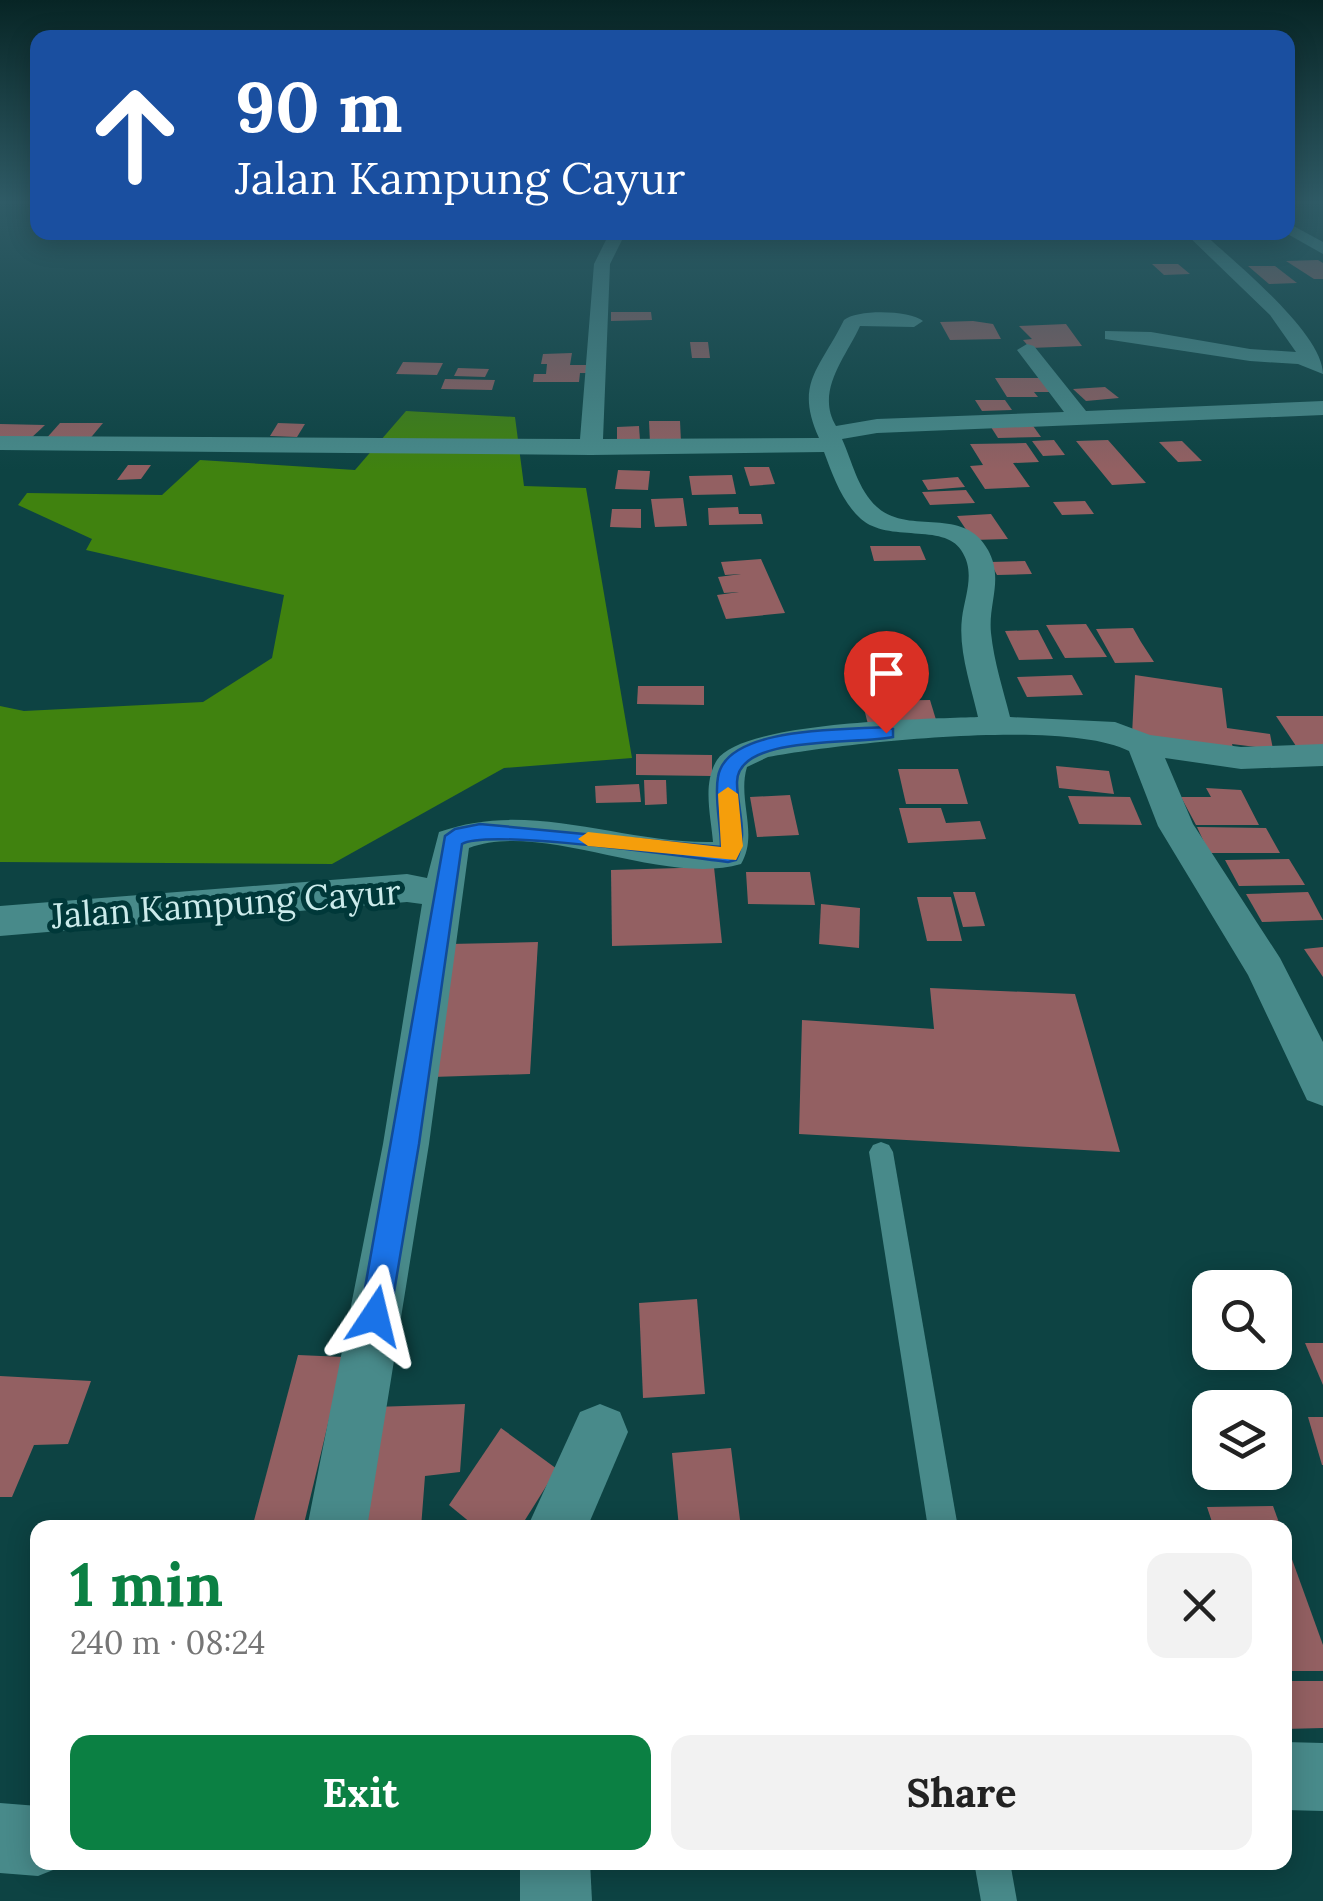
<!DOCTYPE html>
<html lang="en">
<head>
<meta charset="utf-8">
<style>
	body { margin:0; font-family:Lora,serif; background:#f2f2f2; color:#222; height:100vh; display:flex; flex-direction:column; font-size:38px; white-space:nowrap }
	* { box-sizing:border-box; margin:0 }
	p { font-size:32px; color:#767676 }
	.icon { flex:none; width:55px; height:55px; fill:none; stroke:currentColor; stroke-width:2; stroke-linecap:round; stroke-linejoin:round }
	.map { position:relative; flex:1; overflow:hidden }
	.drawer { position:absolute; left:30px; top:1520px; width:1262px; height:350px; display:flex; flex-direction:column; background:#fff; border-radius:20px; box-shadow:0 5px 25px #0003 }
	.drawer>* { flex:none }
	.banner { position:absolute; left:30px; top:30px; width:1265px; height:210px; border-radius:20px; box-shadow:0 5px 25px #0003; background:#1a4fa0; color:#fff; overflow:hidden }
	.controls { position:absolute; left:1192px; top:1270px; display:grid; gap:20px }
	.controls a { display:grid; place-items:center; width:100px; height:100px; border-radius:20px; background:#fff; box-shadow:0 5px 25px #0003; font-size:50px }
	.pin { position:absolute; display:grid; place-items:center; width:85px; height:85px; color:#fff; margin:-102px -42px; border-radius:50% 50% 50% 0; rotate:-45deg; box-shadow:0 0 10px #0007 }
	.pin .icon { rotate:45deg }
	.me { position:absolute; width:110px; margin:-55px; rotate:10deg; stroke-linejoin:round; filter:drop-shadow(0 0 8px #0008) }
	.turn { display:flex; align-items:center; gap:35px; height:210px; padding:0 40px; font-size:45px }
	.turn .icon { width:130px; height:130px; stroke-width:2.5 }
	.turn b { display:block; font-size:70px; line-height:85px }
	.round { display:grid; place-items:center; flex:none; width:105px; height:105px; border-radius:20px; background:#f2f2f2 }
	.headline { display:flex; align-items:center; justify-content:space-between; height:170px; padding:0 40px }
	h1 { font-size:60px; font-weight:700; line-height:75px; color:#0b8043 }
	.action { display:flex; gap:20px; margin-top:auto; padding:20px 40px }
	.action a { flex:1; height:115px; border-radius:20px; background:#0b8043; color:#fff; font-size:40px; font-weight:700; line-height:115px; text-align:center }
	.action a+a { background:#f2f2f2; color:#222 }
	.map>svg:first-child { display:block }
</style>
</head>
<body>
<div class="map">
<svg width="1323" height="1901" viewBox="0 0 1323 1901">
	<rect width="100%" height="100%" fill="#0d4343"/>
	<polygon fill="#40820f" points="406,411 515,417 524,486 586,488 632,758 504,768 332,864 0,862 0,706 24,711 203,702 272,658 284,595 86,550 92,539 18,505 27,493 162,495 200,460 355,470"/>
	<g fill="#936062">
		<polygon points="1318,260 1323,263 1323,279 1314,279 1286,261"/>
		<polygon points="1152,264 1178,264 1190,274 1164,275"/>
		<polygon points="1248,266 1275,266 1297,283 1269,284"/>
		<polygon points="611,312 651,312 652,320 611,321"/>
		<polygon points="973,321 993,324 1001,339 950,340 940,322"/>
		<polygon points="1066,324 1082,346 1030,348 1023,340 1032,339 1019,326"/>
		<polygon points="690,342 708,342 710,358 692,358"/>
		<polygon points="572,353 570,365 587,365 587,373 580,373 579,382 533,382 534,374 546,374 547,364 541,364 543,354"/>
		<polygon points="403,362 443,363 437,375 396,374"/>
		<polygon points="458,368 489,369 485,377 454,376"/>
		<polygon points="995,378 1040,378 1050,392 1034,392 1038,397 1007,397"/>
		<polygon points="445,379 495,380 492,390 441,389"/>
		<polygon points="1105,387 1119,398 1086,401 1073,389"/>
		<polygon points="975,400 1005,400 1012,410 982,411"/>
		<polygon points="649,421 680,421 681,442 650,443"/>
		<polygon points="60,423 103,423 88,441 44,441"/>
		<polygon points="278,423 305,424 297,437 270,436"/>
		<polygon points="1031,423 1041,437 998,438 989,424"/>
		<polygon points="0,424 45,425 29,440 0,439"/>
		<polygon points="639,426 640,441 617,441 617,427"/>
		<polygon points="1054,440 1065,455 1043,456 1032,441"/>
		<polygon points="1108,440 1138,474 1146,483 1112,485 1076,441"/>
		<polygon points="1182,441 1202,461 1178,462 1159,442"/>
		<polygon points="1026,443 1039,462 1013,463 1030,487 985,489 970,466 983,465 970,444"/>
		<polygon points="128,465 151,465 141,479 117,480"/>
		<polygon points="744,467 769,467 775,484 750,486"/>
		<polygon points="618,470 650,471 648,490 615,489"/>
		<polygon points="732,475 736,494 692,495 689,476"/>
		<polygon points="958,477 965,487 928,490 922,480"/>
		<polygon points="966,490 975,503 930,505 922,492"/>
		<polygon points="683,498 687,526 655,527 651,499"/>
		<polygon points="1085,501 1094,514 1062,515 1053,502"/>
		<polygon points="738,507 739,514 761,514 763,524 709,525 708,508"/>
		<polygon points="612,509 641,509 641,528 610,527"/>
		<polygon points="991,514 1008,539 973,540 957,516"/>
		<polygon points="870,546 920,546 926,560 874,561"/>
		<polygon points="761,559 785,613 726,619 717,595 739,592 724,593 718,577 741,574 725,575 721,562"/>
		<polygon points="1025,561 1032,574 997,575 990,562"/>
		<polygon points="1086,624 1107,657 1065,658 1046,625"/>
		<polygon points="1133,628 1141,642 1154,662 1115,663 1096,629"/>
		<polygon points="1038,630 1053,659 1019,660 1005,631"/>
		<polygon points="1072,675 1083,695 1027,697 1017,677"/>
		<polygon points="1135,675 1222,688 1227,728 1270,734 1273,749 1232,744 1234,751 1132,735"/>
		<polygon points="638,686 704,686 704,705 637,704"/>
		<polygon points="930,700 937,723 870,732 862,701"/>
		<polygon points="1276,716 1323,716 1323,749 1298,749"/>
		<polygon points="636,754 712,755 712,776 636,775"/>
		<polygon points="1056,766 1109,771 1114,794 1059,788"/>
		<polygon points="898,769 958,769 968,804 906,804"/>
		<polygon points="644,780 666,780 667,804 645,805"/>
		<polygon points="639,784 641,802 596,803 595,786"/>
		<polygon points="1206,788 1241,790 1259,825 1196,825 1181,797 1211,797"/>
		<polygon points="790,795 799,835 757,837 750,797"/>
		<polygon points="1068,796 1130,797 1142,825 1079,824"/>
		<polygon points="899,808 941,808 946,823 980,821 986,839 908,843"/>
		<polygon points="1197,827 1266,828 1280,853 1209,853"/>
		<polygon points="1289,859 1305,885 1239,886 1225,860"/>
		<polygon points="714,867 722,943 612,946 611,870"/>
		<polygon points="746,872 810,872 815,905 748,904"/>
		<polygon points="953,892 975,892 985,926 963,927"/>
		<polygon points="1308,892 1323,920 1262,922 1246,894"/>
		<polygon points="917,897 951,897 962,941 927,941"/>
		<polygon points="821,904 860,908 859,948 819,944"/>
		<polygon points="538,942 530,1074 432,1077 449,944"/>
		<polygon points="1323,947 1323,977 1304,949"/>
		<polygon points="930,988 1075,994 1120,1152 799,1134 802,1020 934,1029"/>
		<polygon points="697,1299 705,1394 643,1398 639,1303"/>
		<polygon points="1305,1343 1323,1343 1323,1385"/>
		<polygon points="298,1355 344,1357 303,1528 252,1528"/>
		<polygon points="0,1376 91,1381 68,1444 34,1445 12,1497 0,1497"/>
		<polygon points="465,1404 460,1472 425,1476 421,1528 350,1528 374,1407"/>
		<polygon points="1308,1417 1323,1417 1323,1465 1322,1465"/>
		<polygon points="501,1428 557,1469 520,1528 477,1528 449,1505"/>
		<polygon points="731,1448 741,1528 679,1528 672,1453"/>
		<polygon points="1273,1506 1281,1528 1214,1528 1207,1507"/>
		<polygon points="1144,1523 1207,1523 1208,1528 1145,1528"/>
		<polygon points="1285,1540 1323,1645 1323,1671 1285,1671"/>
		<polygon points="1285,1681 1323,1681 1323,1728 1285,1729"/>
	</g>
	<g fill="none" stroke-linecap="round" stroke-linejoin="round">
		<g fill="#488a8a" fill-rule="evenodd">
			<polygon points="881,1142 889,1145 893,1152 958,1528 928,1528 869,1152 873,1145"/>
			<polygon points="974,1862 1010,1862 1017,1901 981,1901"/>
		</g>
		<g fill="#488a8a" fill-rule="evenodd">
			<polygon points="1288,223 1323,242 1323,254 1284,232"/>
			<path d="M610,232H626L610,264L603,439L819,438C794,383 820,369 844,320C857,309 910,310 923,321L914,327L860,326C846,357 815,391 836,426L877,419L1064,412L1017,350L1027,344L1034,346L1086,411L1323,401V415L877,433L842,439C852,461 858,490 877,507C909,536 964,505 988,550C1004,579 988,603 991,633C994,662 1003,689 1010,717L1115,722L1150,735L1241,747L1323,744V766L1241,769L1165,758L1193,824L1280,958L1323,1042V1106L1307,1100L1248,975L1158,826L1129,751C1065,718 843,743 768,757L747,767C737,800 759,834 741,864C663,887 543,820 469,848L429,1144L367,1528H307L383,1144L422,904L407,902L0,936V906L407,874L427,878L439,832C530,799 621,844 713,842C711,816 702,784 717,760C742,721 929,719 978,717C971,686 958,650 962,618C965,595 976,572 961,550C944,523 888,543 861,519C842,502 833,476 824,452L591,455L0,450V436L580,439L594,264Z"/>
			<path d="M1184,232H1202C1233,261 1323,333 1323,374L1298,364L1250,361L1105,339V331L1151,332L1250,349L1296,352L1270,315Z"/>
			<polygon points="600,1404 620,1412 628,1432 587,1528 527,1528 580,1412"/>
			<polygon points="1285,1742 1323,1743 1323,1811 1285,1810"/>
			<polygon points="0,1803 38,1806 38,1862 64,1862 63,1866 38,1876 0,1873"/>
			<polygon points="520,1862 590,1862 592,1901 520,1901"/>
		</g>
	</g>
	<linearGradient id="sky" x2="0" y2="1"><stop stop-color="#072525"/><stop offset="0.43" stop-color="#2f5b66"/><stop offset="1" stop-color="#2f5b66" stop-opacity="0"/></linearGradient>
	<rect width="1323" height="470" fill="url(#sky)"/>
	<path fill="#1a73e8" stroke="#114b97" stroke-width="2.5" d="M886,727L893,729V737C858,745 737,734 737,782C737,808 749,836 736,860L728,862C686,857 488,828 462,844L419,1144L390,1316L385,1327L375,1331L364,1327L360,1316L445,836L455,829L480,824L721,847C721,825 714,798 718,777C726,726 845,730 886,727Z"/>
	<polygon fill="#f59e0b" points="728,787 738,794 743,846 736,860 588,846 578,839 588,832 721,847 718,794"/>
	<g text-anchor="middle" stroke-width="10" stroke-linejoin="round" paint-order="stroke">
		<g font-size="35" fill="#cbebeb" stroke="#003839">
			<text transform="translate(226 904) rotate(-4)" y="12">Jalan Kampung Cayur</text>
		</g>
	</g>
</svg>
<div class="controls">
<a><svg class="icon" aria-label="search" viewBox="0 0 24 24"><circle cx="10" cy="10" r="6"/><path d="M15 15l6 6"/></svg></a>
<a><svg class="icon" aria-label="layers" viewBox="0 0 24 24"><path d="M12 4l9 5-9 5-9-5zM3 14l9 5 9-5"/></svg></a>
</div>
<div class="pin" style="left:886px;top:733px;background:#d93025"><svg class="icon" aria-label="arrive" viewBox="0 0 24 24"><path d="M6 21V4h12l-3 4 3 4H6"/></svg></div>
<svg class="me" style="left:375px;top:1316px" viewBox="-20 -20 40 40"><path d="M0-17L14 15 0 8-14 15z" fill="#1a73e8" stroke="#fff" stroke-width="4"/></svg>
<div class="banner">
<div class="turn"><svg class="icon" aria-label="ahead" viewBox="0 0 24 24"><path d="M12 20V5M6 11l6-6 6 6"/></svg><div><b>90 m</b>Jalan Kampung Cayur</div></div>
</div>
<section class="drawer">
<div class="headline"><div><h1>1 min</h1><p>240 m · 08:24</p></div><a class="round"><svg class="icon" aria-label="close" viewBox="0 0 24 24"><path d="M6 6l12 12M18 6L6 18"/></svg></a></div>
<div class="action"><a>Exit</a><a>Share</a></div>
</section>
</div>
</body>
</html>
